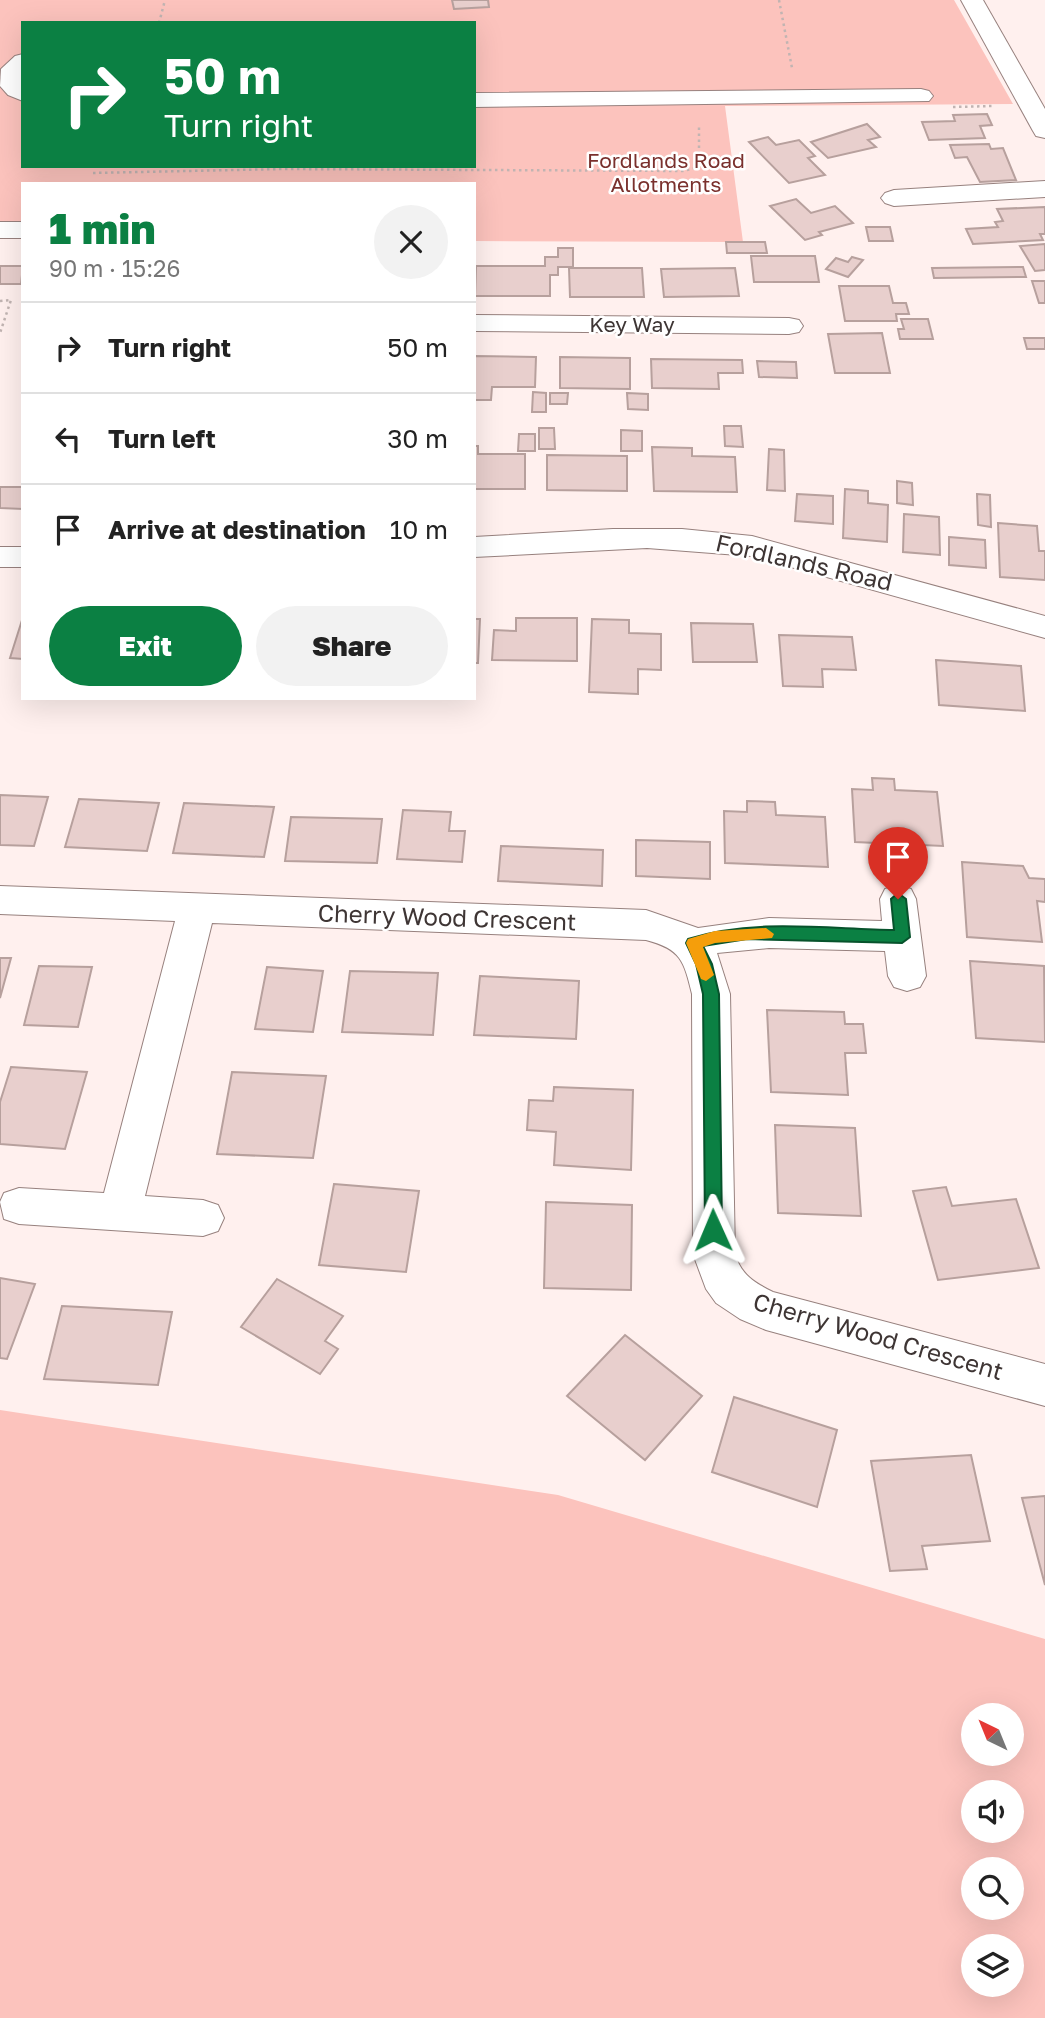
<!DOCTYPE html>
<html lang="en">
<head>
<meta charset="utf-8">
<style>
	body { margin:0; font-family:"Golos Text",sans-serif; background:#f2f2f2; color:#222; height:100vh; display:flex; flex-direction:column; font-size:26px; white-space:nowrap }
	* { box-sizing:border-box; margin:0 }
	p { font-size:23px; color:#767676 }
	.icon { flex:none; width:38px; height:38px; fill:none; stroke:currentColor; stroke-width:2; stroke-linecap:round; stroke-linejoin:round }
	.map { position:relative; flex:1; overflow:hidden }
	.drawer { position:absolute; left:21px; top:182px; width:455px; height:518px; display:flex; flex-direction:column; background:#fff; border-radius:0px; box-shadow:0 7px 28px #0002 }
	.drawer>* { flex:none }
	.hud { position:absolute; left:21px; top:21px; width:455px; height:147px; border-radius:0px; box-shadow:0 7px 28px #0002; background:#0b8043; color:#fff; overflow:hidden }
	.needle { width:46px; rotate:317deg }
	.tools { position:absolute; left:961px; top:1703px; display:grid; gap:14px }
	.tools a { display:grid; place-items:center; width:63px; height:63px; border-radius:50%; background:#fff; box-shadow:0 7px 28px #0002; font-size:35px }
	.pin { position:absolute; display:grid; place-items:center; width:60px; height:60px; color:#fff; margin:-72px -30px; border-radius:50% 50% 50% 0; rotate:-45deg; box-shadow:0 0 7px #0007 }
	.pin .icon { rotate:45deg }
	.me { position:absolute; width:77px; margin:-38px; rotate:359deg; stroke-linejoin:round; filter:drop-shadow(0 0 5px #0008) }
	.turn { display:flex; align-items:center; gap:24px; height:147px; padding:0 28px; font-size:32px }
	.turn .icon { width:91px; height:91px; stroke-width:2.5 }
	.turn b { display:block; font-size:49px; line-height:60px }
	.round { display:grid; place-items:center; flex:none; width:74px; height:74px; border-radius:37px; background:#f2f2f2 }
	.summary { display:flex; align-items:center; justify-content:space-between; height:119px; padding:0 28px }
	h1 { font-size:42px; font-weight:800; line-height:52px; color:#0b8043 }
	.button { display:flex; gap:14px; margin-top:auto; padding:14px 28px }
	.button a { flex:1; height:80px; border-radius:42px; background:#0b8043; color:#fff; font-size:28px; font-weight:800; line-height:80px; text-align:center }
	.button a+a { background:#f2f2f2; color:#222 }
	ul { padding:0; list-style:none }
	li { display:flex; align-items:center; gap:21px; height:91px; padding:0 28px; border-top:2px solid #e0e0e0 }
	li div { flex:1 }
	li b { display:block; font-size:26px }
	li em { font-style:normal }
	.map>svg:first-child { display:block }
</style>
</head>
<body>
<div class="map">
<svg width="1045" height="2018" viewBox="0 0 1045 2018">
	<rect width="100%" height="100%" fill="#fff0ee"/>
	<g fill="#fcc3bd" fill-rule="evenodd">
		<path d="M0,0H954L1013,104L725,106L743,242L474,241V184H23V224H0ZM23,23H474V166H23Z"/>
		<path d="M0,1410L558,1495L1045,1639V2018H0ZM1012,1715V1754H973V1715ZM1012,1792V1830H973V1792ZM973,1869H1012V1908H973ZM1012,1946V1984H973V1946Z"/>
	</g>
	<g fill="#e8cfcd" stroke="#b7a09d" stroke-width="2">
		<polygon points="452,0 488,0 489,7 454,9"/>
		<polygon points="987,114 992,125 980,126 985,138 929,140 922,122 955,121 953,115"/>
		<polygon points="867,124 880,137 868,140 876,147 828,158 811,142"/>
		<polygon points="768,137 776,145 799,140 815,156 808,158 825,175 789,183 749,142"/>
		<polygon points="989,144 991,149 1003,148 1016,180 980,182 967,157 955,158 950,145"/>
		<polygon points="796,199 811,213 835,206 853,223 819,232 822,235 805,240 770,206"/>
		<polygon points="1045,207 1045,234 1040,234 1043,240 973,244 966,229 998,227 995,222 1003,221 997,209"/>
		<polygon points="866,227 890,227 893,241 869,241"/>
		<polygon points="726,242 765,242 767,253 727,253"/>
		<polygon points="1045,244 1045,270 1035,271 1020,246"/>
		<polygon points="558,248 573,248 573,267 558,267 558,275 550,275 550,296 475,296 476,266 545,266 545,257 558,257"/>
		<polygon points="751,256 815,256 819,282 754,282"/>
		<polygon points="852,257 863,260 848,277 826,269 836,258 848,262"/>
		<polygon points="0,266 23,266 21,284 0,284"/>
		<polygon points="1023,267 1026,277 934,278 932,268"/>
		<polygon points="569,268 642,268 644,297 570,297"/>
		<polygon points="735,268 739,296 664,297 661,269"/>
		<polygon points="1032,281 1045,281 1045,303 1039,303"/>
		<polygon points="839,286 889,286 893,303 906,303 909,314 896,314 897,321 845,321"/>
		<polygon points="901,319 928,319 933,339 900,339 898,329 904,329"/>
		<polygon points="882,333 890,373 835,373 828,334"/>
		<polygon points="1024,338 1045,338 1045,349 1027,349"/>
		<polygon points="474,356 536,357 535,387 492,387 491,400 474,400"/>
		<polygon points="560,357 630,358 630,389 560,388"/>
		<polygon points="651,359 742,360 743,373 718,373 719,389 652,388"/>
		<polygon points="757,361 796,362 797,378 759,377"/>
		<polygon points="533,392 546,393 546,412 532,412"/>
		<polygon points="550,393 568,393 567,404 550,404"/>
		<polygon points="627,393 648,394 648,410 628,409"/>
		<polygon points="724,426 741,426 743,447 725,446"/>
		<polygon points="539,428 554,428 555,449 539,449"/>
		<polygon points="621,430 642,431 642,451 621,451"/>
		<polygon points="519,434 535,434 535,451 518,451"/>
		<polygon points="474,446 478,446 478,454 525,454 525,489 474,489"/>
		<polygon points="652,447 692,448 692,456 735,457 737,492 654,491"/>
		<polygon points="769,449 784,450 785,491 767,490"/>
		<polygon points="547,455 627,456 627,491 547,490"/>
		<polygon points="897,481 912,483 913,505 897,503"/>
		<polygon points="0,487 23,487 23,509 0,508"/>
		<polygon points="845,489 868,491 868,503 888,505 887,542 843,538"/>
		<polygon points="797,494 833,496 833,524 795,521"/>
		<polygon points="977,494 990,495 991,527 978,525"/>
		<polygon points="904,514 939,517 940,555 903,552"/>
		<polygon points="998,523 1037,526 1039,551 1045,551 1045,580 1000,577"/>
		<polygon points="949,537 985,540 986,568 949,565"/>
		<polygon points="23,617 23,659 10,658"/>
		<polygon points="516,618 577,618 577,661 492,660 494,630 516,631"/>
		<polygon points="474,619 480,619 478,663 474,663"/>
		<polygon points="592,619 629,620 629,633 661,634 661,670 638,669 638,694 589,692"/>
		<polygon points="691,623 753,624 757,662 693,662"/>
		<polygon points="779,635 852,637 856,670 822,669 823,687 783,686"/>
		<polygon points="936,660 1021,666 1025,711 939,705"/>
		<polygon points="872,778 894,779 895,790 937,792 943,846 855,842 852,789 873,790"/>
		<polygon points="0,795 48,797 34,846 0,845"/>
		<polygon points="79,799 159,803 147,851 65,847"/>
		<polygon points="747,801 775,802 776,815 825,817 828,867 725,863 724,811 747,812"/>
		<polygon points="184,803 274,807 264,857 173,853"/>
		<polygon points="403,810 451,812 449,831 465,831 462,862 397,859"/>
		<polygon points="291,817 382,819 377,863 285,861"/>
		<polygon points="636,840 710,842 710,879 636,876"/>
		<polygon points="501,846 603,850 602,886 498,881"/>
		<polygon points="962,862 1023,866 1029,878 1045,879 1045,902 1037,901 1042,942 967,937"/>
		<polygon points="0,958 11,958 0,998"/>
		<polygon points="970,961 1044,966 1045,1042 976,1038"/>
		<polygon points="39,966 92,967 78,1027 24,1025"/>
		<polygon points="267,967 323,971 313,1032 255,1029"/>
		<polygon points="350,971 438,973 433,1035 342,1032"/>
		<polygon points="480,976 579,981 576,1039 474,1035"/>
		<polygon points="767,1010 844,1012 845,1024 863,1024 866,1053 845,1053 848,1095 771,1092"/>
		<polygon points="11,1067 87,1072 65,1149 0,1144 0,1102"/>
		<polygon points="232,1072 326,1076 313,1158 217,1154"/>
		<polygon points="554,1087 633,1090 631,1170 554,1165 556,1132 527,1130 529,1100 553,1101"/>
		<polygon points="775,1125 855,1128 861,1216 778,1213"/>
		<polygon points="334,1184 419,1191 406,1272 319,1265"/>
		<polygon points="946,1187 952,1206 1016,1199 1039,1268 938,1280 913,1191"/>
		<polygon points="546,1202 632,1205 631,1290 544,1288"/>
		<polygon points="0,1278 35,1284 7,1359 0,1358"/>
		<polygon points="277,1279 343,1316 325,1341 338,1349 320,1374 241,1327"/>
		<polygon points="62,1306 172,1312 158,1385 44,1379"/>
		<polygon points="625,1335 702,1396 645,1460 567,1396"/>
		<polygon points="734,1397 837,1430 817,1507 712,1472"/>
		<polygon points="971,1455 990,1541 922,1546 927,1569 890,1571 871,1461"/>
		<polygon points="1045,1496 1045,1585 1022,1498"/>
	</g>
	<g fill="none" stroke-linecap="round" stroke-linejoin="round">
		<g stroke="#97817e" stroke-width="2">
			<g id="minor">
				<polygon points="961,0 983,0 1045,109 1045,138 1036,136 1033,131"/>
				<polygon points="23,54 23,101 8,95 0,86 1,69 15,56"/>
				<polygon points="921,89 929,91 933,96 929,101 474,107 474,93"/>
				<polygon points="1045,181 1045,197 894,206 885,203 881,198 885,193 894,190"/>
				<rect x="0" y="222" width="23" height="16"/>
				<polygon points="474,315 789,318 799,320 803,326 799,332 789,334 474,331"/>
				<polygon points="613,529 682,529 752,536 1045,616 1045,638 751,556 647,548 474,557 474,537"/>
				<rect x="0" y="547" width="23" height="20"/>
				<path d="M898,885L911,889L916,899L926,976L920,987L907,991L894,987L888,976L885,951L769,948L717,953L730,994L735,1254C741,1275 755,1283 773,1292L1045,1364V1406L766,1330L740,1319L716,1303L706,1289L693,1254L692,994C684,961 681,949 646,940L212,923L145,1196L203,1200L218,1205L224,1218L218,1231L203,1236L19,1224L4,1219L0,1202L4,1193L19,1188L104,1193L175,921L0,914V886L646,910L698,928L769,918L882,921L880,899L885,889Z"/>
			</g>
		</g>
		<g stroke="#c1b4b2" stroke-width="2.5" stroke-dasharray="2.5 3.5" stroke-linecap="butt">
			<polyline points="779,0 792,68"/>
			<polyline points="159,23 165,0"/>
			<polyline points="953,107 993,106"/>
			<polyline points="93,173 284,169 683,171 696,168 699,162 699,126"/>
			<polyline points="0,301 11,300 0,333"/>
		</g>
		<use href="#minor" fill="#fff" fill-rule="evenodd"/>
	</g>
	<path fill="#0b8043" stroke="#07532c" stroke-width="2" d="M898,893L906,899L910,937L902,943L747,939L703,946L712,964L719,994L722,1230L720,1236L713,1238L707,1236L705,1230L703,994L696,964L686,943L688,939C753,918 827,929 894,930L891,899Z"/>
	<polygon fill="#f59e0b" points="766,928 774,934 772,938 715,943 703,947 714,975 706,981 701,979 686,943 688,939 715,931"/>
	<g text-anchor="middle" stroke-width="5" stroke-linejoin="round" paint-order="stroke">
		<g font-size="21" fill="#7a302d" stroke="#fff">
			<text x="666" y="168">Fordlands Road<tspan x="666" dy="24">Allotments</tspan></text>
		</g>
		<g font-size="21" fill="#3e3534" stroke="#fff">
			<text x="632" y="332">Key Way</text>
		</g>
		<g font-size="24" fill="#3e3534" stroke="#fff">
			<text transform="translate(804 563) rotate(13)" y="8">Fordlands Road</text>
			<text transform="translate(447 918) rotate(2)" y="8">Cherry Wood Crescent</text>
			<text transform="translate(878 1337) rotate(16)" y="8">Cherry Wood Crescent</text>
		</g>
	</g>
</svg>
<div class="tools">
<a><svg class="needle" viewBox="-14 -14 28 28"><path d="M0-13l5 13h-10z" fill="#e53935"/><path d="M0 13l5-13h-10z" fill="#767676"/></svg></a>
<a><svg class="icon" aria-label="sound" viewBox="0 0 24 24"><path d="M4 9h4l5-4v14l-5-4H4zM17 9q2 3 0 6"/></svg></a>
<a><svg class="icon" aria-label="search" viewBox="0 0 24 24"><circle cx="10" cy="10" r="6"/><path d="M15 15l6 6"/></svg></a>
<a><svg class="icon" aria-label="layers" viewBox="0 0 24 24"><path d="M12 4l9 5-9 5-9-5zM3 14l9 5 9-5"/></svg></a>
</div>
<div class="pin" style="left:898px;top:899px;background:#d93025"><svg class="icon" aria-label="arrive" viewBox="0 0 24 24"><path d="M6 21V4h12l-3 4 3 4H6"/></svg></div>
<svg class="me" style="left:713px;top:1230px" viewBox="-20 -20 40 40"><path d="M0-17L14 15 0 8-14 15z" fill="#0b8043" stroke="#fff" stroke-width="4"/></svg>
<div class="hud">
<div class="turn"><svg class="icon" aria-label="right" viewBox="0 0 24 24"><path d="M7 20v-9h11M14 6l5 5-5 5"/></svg><div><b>50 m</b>Turn right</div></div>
</div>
<section class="drawer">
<div class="summary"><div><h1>1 min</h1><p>90 m · 15:26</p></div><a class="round"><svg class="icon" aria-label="close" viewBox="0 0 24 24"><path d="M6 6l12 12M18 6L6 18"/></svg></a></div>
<ul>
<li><svg class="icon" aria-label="right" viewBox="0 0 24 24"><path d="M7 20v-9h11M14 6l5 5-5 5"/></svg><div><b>Turn right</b></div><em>50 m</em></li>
<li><svg class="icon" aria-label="left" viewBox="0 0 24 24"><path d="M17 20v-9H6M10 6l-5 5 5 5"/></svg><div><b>Turn left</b></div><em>30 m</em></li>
<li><svg class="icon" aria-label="arrive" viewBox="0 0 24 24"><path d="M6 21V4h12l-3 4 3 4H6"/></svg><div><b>Arrive at destination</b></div><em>10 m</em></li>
</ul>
<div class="button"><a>Exit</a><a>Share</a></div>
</section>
</div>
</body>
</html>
